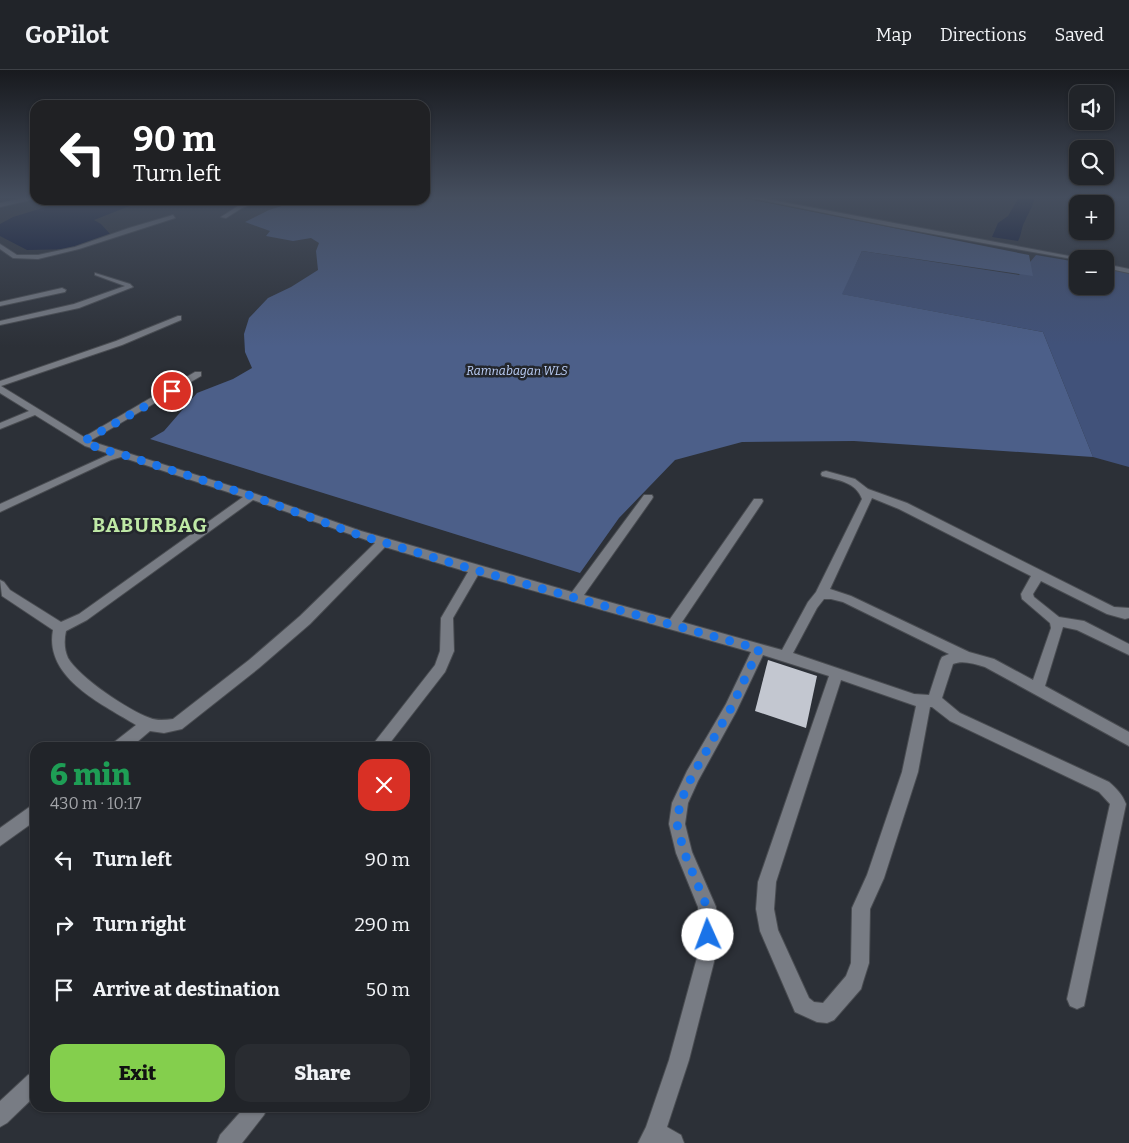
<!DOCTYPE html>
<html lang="en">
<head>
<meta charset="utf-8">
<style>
	body { margin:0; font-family:Bitter,serif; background:#292c31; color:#f1f3f6; height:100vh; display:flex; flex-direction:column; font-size:19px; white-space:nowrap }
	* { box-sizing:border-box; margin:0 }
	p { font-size:16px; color:#a2a4a8 }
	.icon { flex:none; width:28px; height:28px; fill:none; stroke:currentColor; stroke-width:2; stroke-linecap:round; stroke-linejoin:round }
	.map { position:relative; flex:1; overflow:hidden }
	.panel { position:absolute; left:30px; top:672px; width:400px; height:370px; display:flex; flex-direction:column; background:#212429; border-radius:15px; box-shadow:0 1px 4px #0004,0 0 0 1px #3e4146 }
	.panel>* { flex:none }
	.top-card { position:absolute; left:30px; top:30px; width:400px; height:105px; border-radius:15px; box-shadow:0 1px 4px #0004,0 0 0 1px #3e4146; background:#202124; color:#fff; overflow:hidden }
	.buttons { position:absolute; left:1069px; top:15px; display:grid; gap:10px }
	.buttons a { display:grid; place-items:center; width:45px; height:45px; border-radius:10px; background:#212429; box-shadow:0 1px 4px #0004,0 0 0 1px #3e4146; font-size:25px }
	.pin { position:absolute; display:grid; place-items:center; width:42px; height:42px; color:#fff; margin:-21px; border:2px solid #fff; border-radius:50%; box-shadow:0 1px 5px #0007 }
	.me { position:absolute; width:55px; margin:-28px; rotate:358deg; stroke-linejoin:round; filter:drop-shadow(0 0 4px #0008) }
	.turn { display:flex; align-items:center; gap:18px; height:105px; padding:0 20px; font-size:22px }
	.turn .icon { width:65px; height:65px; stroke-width:2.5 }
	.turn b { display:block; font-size:35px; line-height:42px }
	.round { display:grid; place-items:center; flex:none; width:52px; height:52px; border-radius:15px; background:#292c31 }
	.summary { display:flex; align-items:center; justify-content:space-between; height:85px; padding:0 20px }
	h1 { font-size:30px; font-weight:800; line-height:38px; color:#1e9e55 }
	.action { display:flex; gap:10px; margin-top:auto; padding:10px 20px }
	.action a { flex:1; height:58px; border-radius:15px; background:#84cf4d; color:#111; font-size:20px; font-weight:800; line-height:58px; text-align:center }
	.action a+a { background:#292c31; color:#f1f3f6 }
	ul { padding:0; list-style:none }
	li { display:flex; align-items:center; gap:15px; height:65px; padding:0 20px }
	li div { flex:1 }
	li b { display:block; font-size:19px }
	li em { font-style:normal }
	header { display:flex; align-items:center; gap:30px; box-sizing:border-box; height:70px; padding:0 25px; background:#212429; border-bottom:1px solid #3e4146 }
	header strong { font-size:24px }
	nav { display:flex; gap:28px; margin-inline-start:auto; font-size:18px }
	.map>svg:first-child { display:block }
</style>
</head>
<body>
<header>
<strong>GoPilot</strong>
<nav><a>Map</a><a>Directions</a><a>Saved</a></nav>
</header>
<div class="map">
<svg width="1129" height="1073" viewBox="0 0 1129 1073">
	<rect width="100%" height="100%" fill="#2c3037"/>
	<polygon fill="#41527a" points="862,181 1019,205 1036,185 1077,192 1078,216 1105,216 1105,197 1129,201 1129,397 1093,387 1043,262 841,224"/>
	<polygon fill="#4c5f89" points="425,127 738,127 1029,185 1033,206 862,181 842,224 1043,262 1093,387 854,371 742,372 675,390 619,448 580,503 150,369 164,361 197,323 233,309 252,298 245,282 244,264 249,248 268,228 291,217 318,200 316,181 319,173 311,168 293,171 266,166 270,161 245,152 269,140 301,130 425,130"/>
	<g fill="#051034">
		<path d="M1019,127H1035C1033,136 1029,142 1025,151C1021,157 1022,164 1018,171L992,167L998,153L1008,146Z"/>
		<polygon points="69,130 120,130 132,135 94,150 101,154 111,165 73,179 27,180 0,166 0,154 13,147"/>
	</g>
	<polygon fill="#c3c7d0" points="768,590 817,606 806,658 755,641"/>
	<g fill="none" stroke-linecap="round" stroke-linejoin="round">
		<g stroke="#494c51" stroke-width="2">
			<g id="minor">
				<polygon points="29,127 35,127 35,129 0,137 0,133"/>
				<polygon points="746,127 756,127 1085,189 1078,190 894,157"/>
				<polygon points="255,130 263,130 242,138 226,148 221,147 238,136"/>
				<polygon points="173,145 175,148 79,179 38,189 13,188 0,179 0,174 17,185 38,185 75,177 129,158"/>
				<polygon points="1105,194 1129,199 1129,203 1105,198"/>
				<polygon points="95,203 130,214 133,217 79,238 0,255 0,251 74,234 125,216 95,205"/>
				<polygon points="62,218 66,220 65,222 0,236 0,232"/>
				<path d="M178,246H181V250L122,275L1,316L84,367L195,302H201V306L90,371L256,424L361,461L572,522L644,425H652L653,427L652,429L584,525L670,549L754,429H762L763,431L762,433L682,552L782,580L808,532L816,522L862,429C856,412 838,410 822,406L821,404L822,402L826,401L855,409L868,419L907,433L1114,537L1129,538V548L1125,549L1107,544L1041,511L1033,524L1034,527L1059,547L1084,551L1129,574V585L1077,560L1063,557L1045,616L1129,662V676L985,597C974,594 963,590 953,594L942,628L960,643L1109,712C1117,719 1122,724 1126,734L1084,936L1077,939L1070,936L1067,929L1110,734L1099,722L950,651L932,637H930L918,702L884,808L870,839L869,893L863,912L861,919L834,950L827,953L817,952L795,942L760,861L756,839L758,812L829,606L763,585L736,642L698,711L688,733L685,754L692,782L716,837V884L689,990L667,1057L681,1065L684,1073H638L646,1057L669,990L698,884V837L676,783L669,754L672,733L687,701L726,634L751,582L478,505L453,548L454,581L445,602L386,678H370L435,595L440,581L441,548L468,502L385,477L310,554L259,598L182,659L164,663L150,661L130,678H111L113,673L136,655C102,634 44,608 53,560L2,526L0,510L4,512L10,520L61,552L79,544L243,427L121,387L111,390L0,442V434L110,384L85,376L35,345L0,359V353L29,341L0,323V311L116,271ZM872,428L899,439L1031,506L1021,524L1022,529L1050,553L1051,558L1033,610L994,589L969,582L851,526L830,519ZM253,430L375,473L300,546L249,590L173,649C165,650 157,651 150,648C128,640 80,608 68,588C64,579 64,570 66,561L87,550ZM824,529H831L843,532L949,584L942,587L940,591L929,625L914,624L793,583L817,538ZM841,610L916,636L902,702L867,805L852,838L851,893L846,906L823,933L814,932L809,928L778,860L774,839L776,812Z"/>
				<polygon points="35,733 35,751 0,776 0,758"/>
				<polygon points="35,1002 35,1026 7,1053 0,1057 0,1031 28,1005"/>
				<polygon points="244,1038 267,1038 264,1045 242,1073 217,1073 220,1065"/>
			</g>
		</g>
		<use href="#minor" fill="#787c84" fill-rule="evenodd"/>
	</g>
	<linearGradient id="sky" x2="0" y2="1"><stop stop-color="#181a1e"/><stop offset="0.46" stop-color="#454e5e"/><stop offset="1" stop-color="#454e5e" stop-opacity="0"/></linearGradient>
	<rect width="1129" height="277" fill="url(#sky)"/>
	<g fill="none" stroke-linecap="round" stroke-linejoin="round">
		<polyline stroke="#1a73e8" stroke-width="9" stroke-dasharray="0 16.2" points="172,321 84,371 100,379 121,384 252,426 356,464 475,500 759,579 731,638 692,706 680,733 677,754 684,782 707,837 708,865"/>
	</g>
	<g text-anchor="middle" stroke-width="5" stroke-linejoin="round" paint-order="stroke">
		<g font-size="12" font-style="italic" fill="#bed1fa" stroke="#23262c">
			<text x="517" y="305">Ramnabagan WLS</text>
		</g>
		<g font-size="20" font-weight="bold" letter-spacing="1" fill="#bfe9a6" stroke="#23262c">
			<text x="150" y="462">BABURBAG</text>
		</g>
	</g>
</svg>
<div class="buttons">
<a><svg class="icon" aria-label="sound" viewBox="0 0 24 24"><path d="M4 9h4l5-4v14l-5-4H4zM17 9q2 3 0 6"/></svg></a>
<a><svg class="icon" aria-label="search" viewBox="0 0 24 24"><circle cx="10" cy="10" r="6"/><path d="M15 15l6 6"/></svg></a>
<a>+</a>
<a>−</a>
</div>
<div class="pin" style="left:172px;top:321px;background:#d93025"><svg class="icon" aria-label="arrive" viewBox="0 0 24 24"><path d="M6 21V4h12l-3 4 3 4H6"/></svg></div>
<svg class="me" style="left:708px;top:865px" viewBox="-20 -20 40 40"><circle r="19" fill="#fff"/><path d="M0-13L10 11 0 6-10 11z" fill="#1a73e8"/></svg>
<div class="top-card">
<div class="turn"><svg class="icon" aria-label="left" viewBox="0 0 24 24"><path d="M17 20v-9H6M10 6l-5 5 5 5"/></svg><div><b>90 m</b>Turn left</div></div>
</div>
<section class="panel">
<div class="summary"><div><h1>6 min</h1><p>430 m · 10:17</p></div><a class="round" style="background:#d93025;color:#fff"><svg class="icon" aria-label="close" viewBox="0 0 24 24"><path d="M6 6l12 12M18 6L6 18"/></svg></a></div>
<ul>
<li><svg class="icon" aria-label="left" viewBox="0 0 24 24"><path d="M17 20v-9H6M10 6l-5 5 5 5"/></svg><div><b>Turn left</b></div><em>90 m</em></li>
<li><svg class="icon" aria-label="right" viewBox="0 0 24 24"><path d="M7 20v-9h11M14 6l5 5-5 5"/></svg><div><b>Turn right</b></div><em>290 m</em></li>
<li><svg class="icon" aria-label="arrive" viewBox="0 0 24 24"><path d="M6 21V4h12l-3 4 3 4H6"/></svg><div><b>Arrive at destination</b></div><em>50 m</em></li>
</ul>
<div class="action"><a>Exit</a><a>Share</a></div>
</section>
</div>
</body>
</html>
